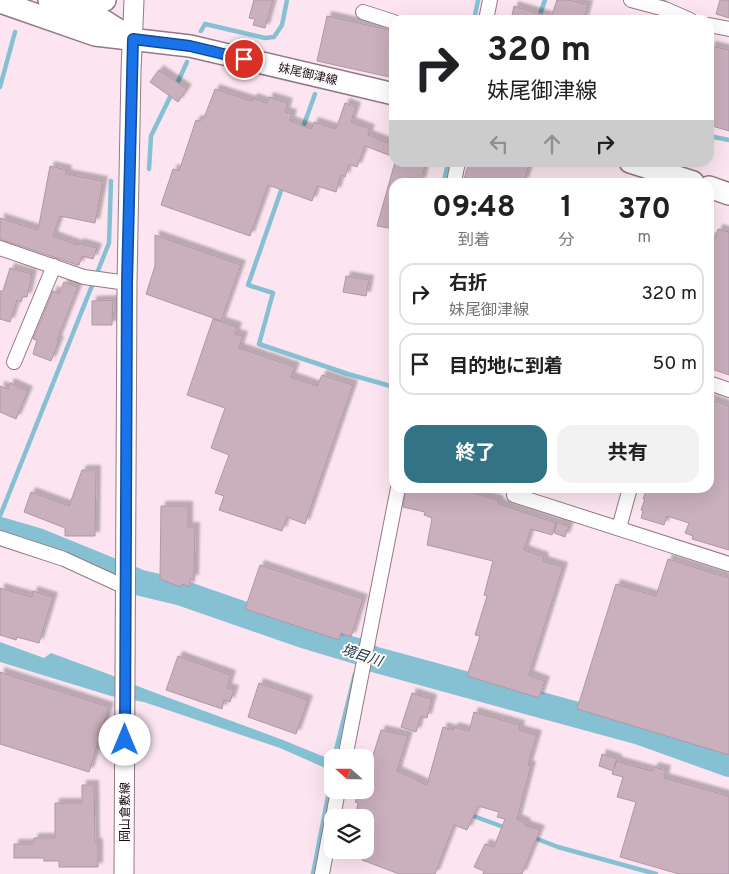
<!DOCTYPE html>
<html lang="ja">
<head>
<meta charset="utf-8">
<style>
	body { margin:0; font-family:Overpass,"Noto Sans JP",sans-serif; background:#f2f2f2; color:#202124; height:100vh; display:flex; flex-direction:column; font-size:19px; white-space:nowrap }
	* { box-sizing:border-box; margin:0 }
	p { font-size:16px; color:#757577 }
	.icon { flex:none; width:28px; height:28px; fill:none; stroke:currentColor; stroke-width:2; stroke-linecap:round; stroke-linejoin:round }
	.map { position:relative; flex:1; overflow:hidden }
	.sheet { position:absolute; left:389px; top:178px; width:325px; height:315px; display:flex; flex-direction:column; background:#fff; border-radius:15px; box-shadow:0 5px 20px #0002 }
	.sheet>* { flex:none }
	.banner { position:absolute; left:389px; top:15px; width:325px; height:152px; border-radius:15px; box-shadow:0 5px 20px #0002; background:#fff; color:#202124; overflow:hidden }
	.needle { width:32px; rotate:291deg }
	.tools { position:absolute; left:324px; top:749px; display:grid; gap:10px }
	.tools a { display:grid; place-items:center; width:50px; height:50px; border-radius:10px; background:#fff; box-shadow:0 5px 20px #0002; font-size:25px }
	.pin { position:absolute; display:grid; place-items:center; width:42px; height:42px; color:#fff; margin:-21px; border:2px solid #fff; border-radius:50%; box-shadow:0 1px 5px #0007 }
	.me { position:absolute; width:55px; margin:-28px; rotate:0deg; stroke-linejoin:round; filter:drop-shadow(0 0 4px #0008) }
	.turn { display:flex; align-items:center; gap:18px; height:105px; padding:0 15px; font-size:22px }
	.turn .icon { width:65px; height:65px; stroke-width:2.5 }
	.turn b { display:block; font-size:35px; line-height:42px }
	.lanes { display:flex; align-items:center; height:48px; padding:0 15px; background:#0003; justify-content:center; gap:25px; direction:ltr }
	.lanes .off { opacity:.35 }
	.eta { display:flex; justify-content:space-evenly; align-items:center; height:85px; text-align:center }
	.eta b { font-size:30px; font-weight:700; line-height:35px }
	.primary-button { display:flex; gap:10px; margin-top:auto; padding:10px 15px }
	.primary-button a { flex:1; height:58px; border-radius:15px; background:#327486; color:#fff; font-size:20px; font-weight:700; line-height:58px; text-align:center }
	.primary-button a+a { background:#f2f2f2; color:#202124 }
	ul { padding:0; list-style:none }
	li { display:flex; align-items:center; gap:15px; height:62px; margin:0 10px 8px; padding:0 5px; border:2px solid #e0e0e0; border-radius:15px }
	li div { flex:1 }
	li b { display:block; font-size:19px }
	li em { font-style:normal }
	.map>svg:first-child { display:block }
</style>
</head>
<body>
<div class="map">
<svg width="729" height="874" viewBox="0 0 729 874">
	<defs>
		<filter id="shadow"><feDropShadow dx="4.5" dy="-4.5" stdDeviation="1" flood-color="#0004"/></filter>
	</defs>
	<rect width="100%" height="100%" fill="#fce5f0"/>
	<polygon fill="#86c1d3" points="0,642 44,658 51,653 111,675 145,689 283,740 332,760 332,771 280,748 144,702 111,696 0,662"/>
	<g fill="none" stroke-linecap="round" stroke-linejoin="round">
		<g stroke="#86c1d3" stroke-width="4.5">
			<polyline points="474,20 478,0"/>
			<polyline points="538,20 545,0"/>
			<polyline points="660,20 664,0"/>
			<polyline points="201,31 205,24 265,38 274,37 282,25 287,0"/>
			<polyline points="176,86 187,62"/>
			<polyline points="0,87 15,32"/>
			<polyline points="302,130 315,94"/>
			<polyline points="709,136 729,140"/>
			<polyline points="149,169 151,136 172,93"/>
			<polyline points="444,182 448,162"/>
			<polyline points="283,185 248,285 273,293 259,344 348,374 394,387"/>
			<polyline points="0,516 109,243 111,181"/>
			<polyline points="334,758 355,674"/>
			<polyline points="468,814 506,828"/>
			<polyline points="532,837 558,847 656,874"/>
			<polyline points="313,874 332,776"/>
		</g>
		<polyline stroke="#86c1d3" stroke-width="26" points="0,530 38,541 141,583 179,592 303,635 360,652 373,659 640,732 729,764"/>
	</g>
	<g fill="#caafbd" stroke="#b197a5" filter="url(#shadow)">
		<polygon points="254,0 273,0 265,28 253,25 255,19 249,18"/>
		<polygon points="557,0 569,0 588,5 584,20 573,17 572,20 550,20"/>
		<polygon points="720,0 729,0 729,18 716,14"/>
		<polygon points="514,6 550,17 549,20 511,20"/>
		<polygon points="327,16 394,31 394,78 317,61"/>
		<polygon points="711,46 729,50 729,131 709,125 709,55"/>
		<polygon points="159,70 187,89 178,102 150,82"/>
		<polygon points="215,89 252,101 253,98 267,103 269,97 288,103 285,112 292,114 290,121 311,129 314,122 336,129 345,103 356,107 351,122 370,129 368,135 394,145 394,157 365,146 357,167 349,164 345,177 341,175 336,192 317,186 312,201 268,185 250,236 161,205 173,169 179,171 196,120 200,121 202,118 204,118"/>
		<polygon points="395,162 426,162 421,182 394,182 394,229 377,226"/>
		<polygon points="469,162 530,162 524,182 463,182"/>
		<polygon points="50,166 67,170 66,174 103,181 95,223 60,216 53,236 78,245 79,243 97,248 93,259 82,256 79,265 77,265 0,239 0,218 38,230"/>
		<polygon points="718,229 729,232 729,375 709,368 709,237 715,239"/>
		<polygon points="155,235 241,265 221,321 146,294 155,266"/>
		<polygon points="10,268 32,274 27,297 23,296 21,302 17,300 10,322 0,319 0,291 3,291"/>
		<polygon points="346,276 369,280 366,296 343,292"/>
		<polygon points="64,282 78,287 57,340 59,341 51,361 33,354 37,340 33,339 53,291 59,294"/>
		<polygon points="113,300 112,325 92,325 92,301"/>
		<polygon points="213,319 237,327 235,334 243,336 239,348 295,367 291,377 317,386 322,375 353,385 305,524 287,517 282,531 219,510 224,496 215,493 229,455 211,448 225,408 187,395"/>
		<polygon points="10,383 28,391 16,419 0,412 0,386 8,389"/>
		<polygon points="709,399 729,406 729,550 692,539 693,536 685,533 689,523 667,516 664,525 641,518 643,511 641,510 645,499 643,499 647,488 709,488"/>
		<polygon points="82,470 96,470 95,536 65,536 65,528 24,512 31,492 69,506"/>
		<polygon points="406,488 464,488 463,490 498,500 499,504 556,523 552,535 531,529 524,550 544,557 543,561 563,567 529,675 545,681 539,698 467,676 480,636 475,635 487,596 484,595 493,561 427,545 432,518 424,515 425,512 403,507"/>
		<polygon points="161,506 188,506 188,527 195,527 194,579 190,579 190,587 182,584 181,587 160,579"/>
		<polygon points="557,522 569,526 565,537 554,533"/>
		<polygon points="668,559 729,578 729,755 577,709 616,584 656,596"/>
		<polygon points="260,565 363,599 351,637 341,633 339,640 245,609"/>
		<polygon points="0,588 32,597 33,591 53,597 39,643 17,637 16,640 0,635"/>
		<polygon points="178,656 231,675 227,688 234,690 230,702 224,700 222,709 166,690"/>
		<polygon points="0,672 109,707 89,772 0,744"/>
		<polygon points="259,683 308,700 296,734 248,717"/>
		<polygon points="412,693 432,699 427,718 421,716 416,732 401,727"/>
		<polygon points="474,712 520,725 519,730 537,735 528,765 531,766 517,819 526,823 525,825 540,830 522,874 483,874 484,871 474,867 485,844 494,847 505,819 497,817 499,812 478,806 467,830 454,825 435,874 399,874 362,860 365,850 365,818 355,817 358,803 355,802 360,791 365,793 365,781 381,730 408,736 397,771 427,785 443,727 453,730 454,727 469,731"/>
		<polygon points="602,754 617,759 614,769 616,761 652,771 654,767 666,770 664,778 729,796 729,874 679,874 620,857 636,802 617,797 623,777 612,774 613,771 599,766"/>
		<polygon points="82,785 94,785 95,843 98,843 98,867 59,867 59,861 44,861 44,858 14,858 14,844 33,844 34,838 55,838 55,803 82,803"/>
	</g>
	<g fill="none" stroke-linecap="round" stroke-linejoin="round">
		<g stroke="#927986" stroke-width="16">
			<g id="street">
				<polyline points="631,0 665,9 690,20"/>
				<polyline points="363,12 394,22"/>
				<polyline points="486,20 490,0"/>
				<polyline points="709,25 729,29"/>
				<polyline points="454,182 458,162"/>
				<polyline points="0,248 84,277 127,283"/>
				<polyline points="14,362 54,266"/>
				<polyline points="709,383 729,390"/>
				<polyline points="514,495 729,564"/>
				<polyline points="619,528 630,488"/>
				<polyline points="0,538 64,559 125,587"/>
				<polyline points="345,758 398,488"/>
				<polyline points="333,818 338,790"/>
				<polyline points="322,874 332,820"/>
			</g>
		</g>
		<g stroke="#927986" stroke-width="21">
			<polyline id="secondary" points="124,874 127,283 131,71 134,0"/>
		</g>
		<g stroke="#927986" stroke-width="24">
			<g id="primary">
				<polyline points="49,0 101,19 128,36"/>
				<polyline points="85,0 97,2 105,0"/>
				<polyline points="0,2 95,35 190,46 394,94"/>
				<polyline points="630,162 693,182"/>
				<polyline points="709,187 729,194"/>
			</g>
		</g>
		<use href="#street" stroke="#fff" stroke-width="14"/>
		<use href="#secondary" stroke="#fff" stroke-width="19"/>
		<use href="#primary" stroke="#fff" stroke-width="21"/>
	</g>
	<g fill="none" stroke-linecap="round" stroke-linejoin="round">
		<g stroke="#114b97" stroke-width="12">
			<polyline id="route" points="125,740 127,283 133,39 190,46 244,59"/>
		</g>
		<use href="#route" stroke="#1a73e8" stroke-width="9"/>
	</g>
	<g text-anchor="middle" stroke-width="4" stroke-linejoin="round" paint-order="stroke">
		<g font-size="12" fill="#180f14" stroke="#fdf8fa">
			<text transform="translate(308 74) rotate(13)" y="4">妹尾御津線</text>
			<text transform="translate(125 812) rotate(-90)" y="4">岡山倉敷線</text>
		</g>
		<g font-size="14" font-style="italic" fill="#16343c" stroke="#fdf8fa">
			<text transform="translate(362 655) rotate(18)" y="5">境目川</text>
		</g>
	</g>
</svg>
<div class="tools">
<a><svg class="needle" viewBox="-14 -14 28 28"><path d="M0-13l5 13h-10z" fill="#e53935"/><path d="M0 13l5-13h-10z" fill="#757577"/></svg></a>
<a><svg class="icon" aria-label="layers" viewBox="0 0 24 24"><path d="M12 4l9 5-9 5-9-5zM3 14l9 5 9-5"/></svg></a>
</div>
<div class="pin" style="left:244px;top:59px;background:#d93025"><svg class="icon" aria-label="arrive" viewBox="0 0 24 24"><path d="M6 21V4h12l-3 4 3 4H6"/></svg></div>
<svg class="me" style="left:125px;top:740px" viewBox="-20 -20 40 40"><circle r="19" fill="#fff"/><path d="M0-13L10 11 0 6-10 11z" fill="#1a73e8"/></svg>
<div class="banner">
<div class="turn"><svg class="icon" aria-label="right" viewBox="0 0 24 24"><path d="M7 20v-9h11M14 6l5 5-5 5"/></svg><div><b>320 m</b>妹尾御津線</div></div>
<div class="lanes"><svg class="icon off" aria-label="left" viewBox="0 0 24 24"><path d="M17 20v-9H6M10 6l-5 5 5 5"/></svg><svg class="icon off" aria-label="ahead" viewBox="0 0 24 24"><path d="M12 20V5M6 11l6-6 6 6"/></svg><svg class="icon" aria-label="right" viewBox="0 0 24 24"><path d="M7 20v-9h11M14 6l5 5-5 5"/></svg></div>
</div>
<section class="sheet">
<div class="eta">
<div><b>09:48</b><p>到着</p></div>
<div><b>1</b><p>分</p></div>
<div><b>370</b><p>m</p></div>
</div>
<ul>
<li><svg class="icon" aria-label="right" viewBox="0 0 24 24"><path d="M7 20v-9h11M14 6l5 5-5 5"/></svg><div><b>右折</b><p>妹尾御津線</p></div><em>320 m</em></li>
<li><svg class="icon" aria-label="arrive" viewBox="0 0 24 24"><path d="M6 21V4h12l-3 4 3 4H6"/></svg><div><b>目的地に到着</b></div><em>50 m</em></li>
</ul>
<div class="primary-button"><a>終了</a><a>共有</a></div>
</section>
</div>
</body>
</html>
